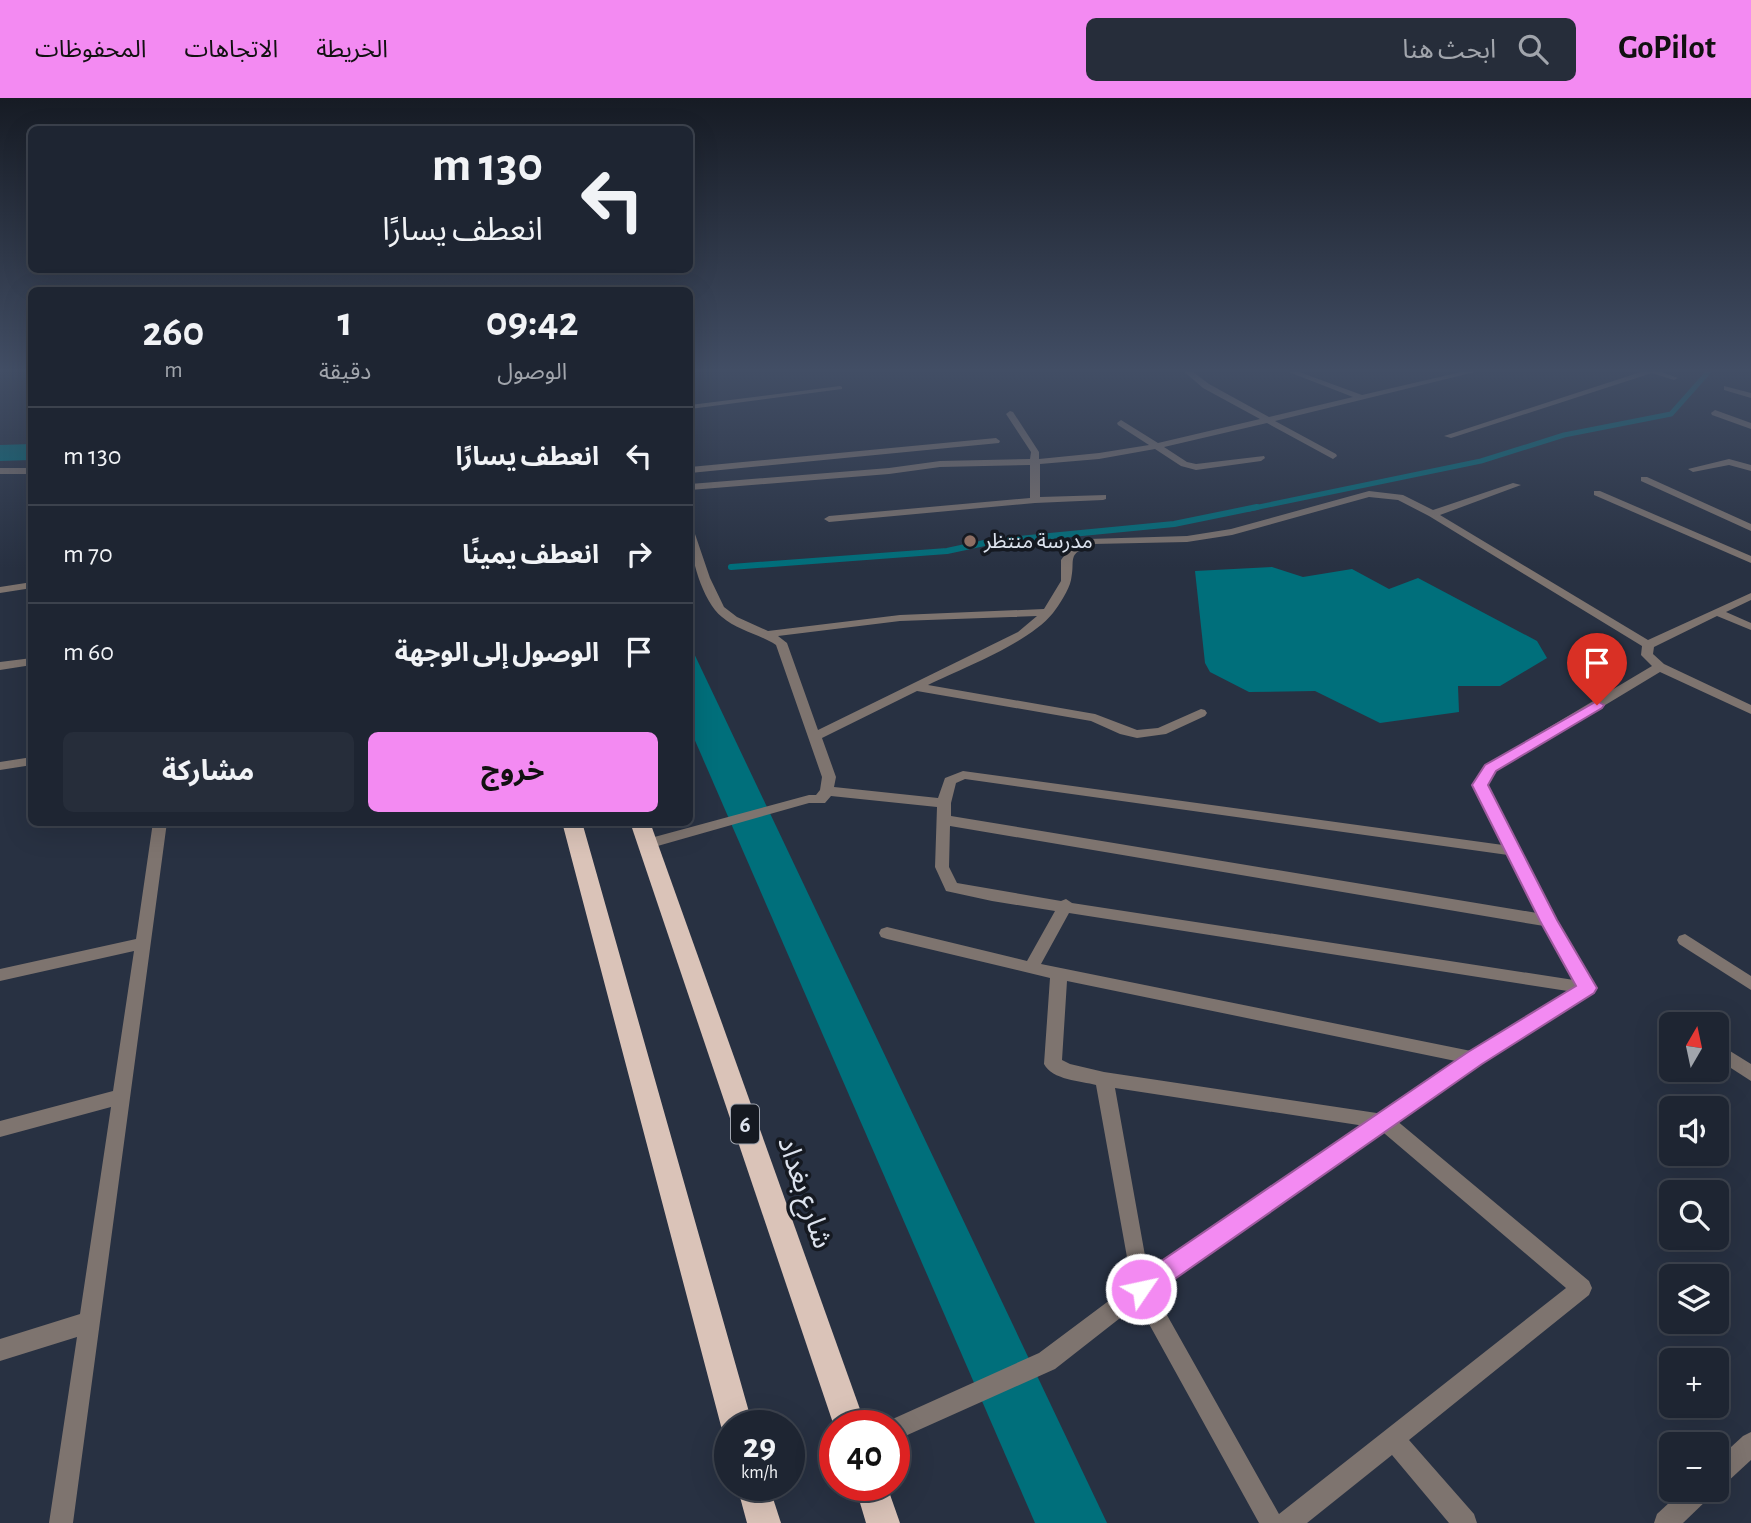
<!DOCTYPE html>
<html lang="ar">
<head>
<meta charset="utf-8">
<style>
	body { margin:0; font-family:"Alegreya Sans","Noto Sans Arabic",sans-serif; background:#262d3a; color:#f1f3f6; direction:rtl; height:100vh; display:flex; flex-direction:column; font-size:26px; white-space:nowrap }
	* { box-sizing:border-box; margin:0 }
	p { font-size:23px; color:#a1a5ac }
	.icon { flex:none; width:38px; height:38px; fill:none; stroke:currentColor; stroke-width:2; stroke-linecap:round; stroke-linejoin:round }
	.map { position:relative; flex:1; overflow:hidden; direction:ltr }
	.sheet { position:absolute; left:28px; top:189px; width:665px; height:539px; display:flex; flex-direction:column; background:#1e2532; border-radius:10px; box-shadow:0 7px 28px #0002,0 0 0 2px #3c424d; direction:rtl }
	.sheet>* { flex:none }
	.guide { position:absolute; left:28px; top:28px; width:665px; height:147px; border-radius:10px; box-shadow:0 7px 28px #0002,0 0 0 2px #3c424d; direction:rtl; background:#1e2532; color:#f1f3f6; overflow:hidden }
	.needle { width:46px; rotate:9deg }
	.controls { position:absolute; left:1659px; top:914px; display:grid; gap:14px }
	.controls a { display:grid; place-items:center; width:70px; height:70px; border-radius:10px; background:#1e2532; box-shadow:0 7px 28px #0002,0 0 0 2px #3c424d; font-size:35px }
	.speed { position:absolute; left:714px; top:1312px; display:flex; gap:14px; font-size:35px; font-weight:700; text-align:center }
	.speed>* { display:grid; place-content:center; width:91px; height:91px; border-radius:50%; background:#1e2532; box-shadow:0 7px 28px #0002,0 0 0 2px #3c424d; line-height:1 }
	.speed small { font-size:18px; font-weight:400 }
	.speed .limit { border:10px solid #d22; background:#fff; color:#111 }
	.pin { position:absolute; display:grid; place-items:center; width:60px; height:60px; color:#fff; margin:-72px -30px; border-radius:50% 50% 50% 0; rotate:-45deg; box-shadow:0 0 7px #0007 }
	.pin .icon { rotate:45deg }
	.me { position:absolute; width:77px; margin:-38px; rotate:56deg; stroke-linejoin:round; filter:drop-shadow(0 0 5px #0008) }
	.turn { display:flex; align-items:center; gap:24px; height:147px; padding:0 35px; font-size:32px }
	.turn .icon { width:91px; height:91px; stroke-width:2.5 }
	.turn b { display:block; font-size:49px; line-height:60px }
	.eta { display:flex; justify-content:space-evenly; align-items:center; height:119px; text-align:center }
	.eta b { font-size:42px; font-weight:700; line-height:49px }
	.button { display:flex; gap:14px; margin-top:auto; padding:14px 35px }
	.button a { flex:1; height:80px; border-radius:10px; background:#f38af2; color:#111; font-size:28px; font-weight:700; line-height:80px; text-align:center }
	.button a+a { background:#262d3a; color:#f1f3f6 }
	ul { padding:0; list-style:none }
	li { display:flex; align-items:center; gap:21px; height:98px; padding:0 35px; border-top:2px solid #3c424d }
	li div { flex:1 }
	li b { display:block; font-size:26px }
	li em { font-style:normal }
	header { display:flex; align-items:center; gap:42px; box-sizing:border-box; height:98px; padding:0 35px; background:#f38af2; color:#111 }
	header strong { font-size:33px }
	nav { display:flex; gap:38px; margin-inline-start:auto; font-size:24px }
	.search { width:490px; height:63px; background:#262d3a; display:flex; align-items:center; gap:18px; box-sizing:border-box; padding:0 24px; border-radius:10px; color:#a1a5ac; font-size:26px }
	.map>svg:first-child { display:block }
</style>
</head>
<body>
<header>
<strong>GoPilot</strong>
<div class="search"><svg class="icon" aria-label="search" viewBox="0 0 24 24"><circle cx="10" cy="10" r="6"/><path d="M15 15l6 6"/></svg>ابحث هنا</div>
<nav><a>الخريطة</a><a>الاتجاهات</a><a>المحفوظات</a></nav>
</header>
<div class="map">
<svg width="1751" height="1425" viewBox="0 0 1751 1425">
	<rect width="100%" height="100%" fill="#283142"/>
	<g fill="#006f7b">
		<polygon points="31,346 31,362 0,363 0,347"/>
		<polygon points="1272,469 1303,479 1352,471 1389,491 1418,480 1537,543 1547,560 1500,588 1458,588 1459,614 1380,625 1315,593 1249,594 1210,574 1205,565 1195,473"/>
		<polygon points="690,547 1107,1425 1035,1425 690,631"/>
	</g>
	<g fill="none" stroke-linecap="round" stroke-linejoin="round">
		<polyline stroke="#006f7b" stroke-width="5" points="1249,411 1481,363 1564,337 1671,316 1711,271"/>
		<polyline stroke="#006f7b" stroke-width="6" points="731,469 947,453 989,444 1174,426 1257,409"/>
		<polygon fill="#7e746f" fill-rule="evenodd" points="840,288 842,289 842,291 690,311 690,307"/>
		<g fill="#7e746f" fill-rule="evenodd">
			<polygon points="1181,271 1189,271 1209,286 1269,319 1353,299 1281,271 1291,271 1362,297 1474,271 1487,271 1275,323 1336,356 1337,358 1333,361 1267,325 1164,349 1187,364 1196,366 1264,358 1265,360 1261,363 1196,372 1181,368 1155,351 1099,361 1040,366 1040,399 1106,397 1106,401 1103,402 1035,405 829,424 824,421 829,418 1030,400 1030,367 940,369 889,376 690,392 690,386 889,370 940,363 1030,361 1031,354 1006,316 1010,313 1013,314 1039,354 1039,361 1099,355 1149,347 1118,327 1117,325 1121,322 1158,345 1260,321 1203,290"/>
			<polygon points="1642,271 1653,271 1678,280 1674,282 1652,275 1451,340 1444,338 1644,273"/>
			<polygon points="1724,288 1751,295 1751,300 1724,292"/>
			<polygon points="1715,312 1751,325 1751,331 1712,317 1711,315"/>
			<polygon points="996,340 1000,343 999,345 690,375 690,369"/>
			<polygon points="1729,361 1751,367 1751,373 1729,367 1693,374 1688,371"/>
			<rect x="0" y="370" width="32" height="6"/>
			<polygon points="1641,379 1647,379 1751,426 1751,433 1641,383"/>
			<path d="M1513,385L1521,387L1440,417L1648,542L1751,495V502L1726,514L1751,525V532L1717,518L1654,549L1653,556L1664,566L1751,607V616L1660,574L1496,673L1487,687L1556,822L1595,890L1593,895L1587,896L1069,815L1041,866L1481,955L1484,960L1481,965L1475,967L1067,883L1062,962L1070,966L1104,974L1390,1017L1589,1183L1592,1190L1589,1197L1409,1342L1474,1416L1477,1425H1449L1392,1357L1307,1425H1276L1279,1416L1566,1190L1378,1030L1115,990L1151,1191L1148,1198L1141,1201L1134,1198L1096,987C1081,983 1052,982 1044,966L1050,880L887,841L881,839L879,835L881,831L887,829L1027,863L1055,813L992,803L946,793L935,769L937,709L831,698L825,705H809L647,751L640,746L647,741L809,697H816L820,692L822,679L776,547C759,536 737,532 722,519C702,503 690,458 690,433L695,436L710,480L724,509L737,519L768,533L900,517L1044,511L1061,483V462L1072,447L1088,441L1187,438L1231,431L1369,393L1403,397L1433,412ZM1369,399L1398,402L1429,418L1642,548L1641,557L1652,568L1486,667L1473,687L1503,747L963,673L945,680L938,700L834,689L836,679L822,640L917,593L1091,623L1120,636L1137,640L1166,636L1205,618L1207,615L1205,612L1201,611L1158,630L1137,632L1095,616L928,587C963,570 1029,545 1053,515C1059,507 1069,492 1071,482C1076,460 1065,457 1093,446L1187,444L1232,437ZM1037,518L1018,534L818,632L787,545L778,538L900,523ZM965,681L1508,757L1537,815L951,718V705L956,685ZM950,728L1544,828L1574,882L1072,805L1066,801L1061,803L957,785L949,769Z"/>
			<polygon points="1594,393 1600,393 1751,458 1751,465 1594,397"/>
			<polygon points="32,484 32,490 0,495 0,489"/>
			<polygon points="32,560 32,567 0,572 0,564"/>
			<polygon points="32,659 32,667 0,672 0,664"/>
			<polygon points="153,724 167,724 73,1425 49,1425 77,1239 0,1263 0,1241 80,1216 111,1009 0,1039 0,1023 113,993 134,853 0,883 0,871 136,841"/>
			<polygon points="1685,836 1751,878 1751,892 1679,846 1677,842 1679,838"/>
			<polygon points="1717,945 1751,966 1751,983 1717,961"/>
			<polygon points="1751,1334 1751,1362 1725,1386 1717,1390 1717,1362 1743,1338"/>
			<polygon points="1684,1391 1714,1391 1710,1399 1683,1425 1654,1425 1657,1416"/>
		</g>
		<polygon fill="#7e746f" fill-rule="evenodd" points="1587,884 1593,885 1595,890 1593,895 1481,965 1154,1194 1284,1425 1259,1425 1138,1206 1055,1271 894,1343 894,1328 884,1328 886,1324 1039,1255 1134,1184 1469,955"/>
		<g fill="#dac3b8" fill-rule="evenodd">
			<polygon points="562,724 582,724 753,1328 730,1328 730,1341 726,1339 721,1328"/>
			<polygon points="630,724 650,724 866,1328 834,1328"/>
			<polygon points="737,1388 769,1388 781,1425 747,1425"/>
			<polygon points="855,1388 887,1388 900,1425 866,1425"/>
		</g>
	</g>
	<linearGradient id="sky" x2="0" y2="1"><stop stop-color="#161b24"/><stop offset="0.58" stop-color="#424e65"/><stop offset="1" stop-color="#424e65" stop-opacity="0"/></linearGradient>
	<rect width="1751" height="470" fill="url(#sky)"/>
	<polygon fill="#f38af2" stroke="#9e5a9d" stroke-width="2" points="1597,603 1604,607 1602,610 1496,673 1488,687 1557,822 1597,890 1594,895 1482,966 1149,1199 1141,1203 1132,1199 1129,1191 1132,1183 1468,954 1576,888 1540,823 1472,687 1485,667"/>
	<circle fill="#8d6e63" stroke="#151921" stroke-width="2.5" cx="970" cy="443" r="7"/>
	<g text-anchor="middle" stroke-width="7" stroke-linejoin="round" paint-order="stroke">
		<g font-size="21" fill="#dde3ee" stroke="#151921" text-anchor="start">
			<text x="984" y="450">مدرسة منتظر</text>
		</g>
		<rect fill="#151921" stroke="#a1a6b0" stroke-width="2" x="731" y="1006.5" width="28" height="39" rx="5"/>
		<g font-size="23" font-weight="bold" fill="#dde3ee">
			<text x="745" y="1034">6</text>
		</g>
		<g font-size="28" fill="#dde3ee" stroke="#151921">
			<text transform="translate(806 1094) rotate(71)" y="10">شارع بغداد</text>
		</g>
	</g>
</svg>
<div class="controls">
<a><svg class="needle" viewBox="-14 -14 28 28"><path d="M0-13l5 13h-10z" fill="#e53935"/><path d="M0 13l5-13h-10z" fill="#a1a5ac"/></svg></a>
<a><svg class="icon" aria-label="sound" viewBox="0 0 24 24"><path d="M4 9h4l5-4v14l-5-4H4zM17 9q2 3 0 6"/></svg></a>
<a><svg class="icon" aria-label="search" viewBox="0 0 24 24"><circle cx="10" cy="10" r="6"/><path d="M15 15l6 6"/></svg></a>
<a><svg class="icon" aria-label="layers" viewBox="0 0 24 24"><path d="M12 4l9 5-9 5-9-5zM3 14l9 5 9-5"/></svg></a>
<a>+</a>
<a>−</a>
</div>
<div class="speed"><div>29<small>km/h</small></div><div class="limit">40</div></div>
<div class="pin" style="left:1597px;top:607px;background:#d93025"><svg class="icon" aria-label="arrive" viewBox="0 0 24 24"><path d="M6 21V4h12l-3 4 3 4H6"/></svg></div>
<svg class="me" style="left:1141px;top:1191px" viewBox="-20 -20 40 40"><circle r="17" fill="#f38af2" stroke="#fff" stroke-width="3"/><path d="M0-11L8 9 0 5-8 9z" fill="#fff"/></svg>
<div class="guide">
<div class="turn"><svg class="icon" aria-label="left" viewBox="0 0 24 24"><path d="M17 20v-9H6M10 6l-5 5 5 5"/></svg><div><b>130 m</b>انعطف يسارًا</div></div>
</div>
<section class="sheet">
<div class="eta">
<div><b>09:42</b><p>الوصول</p></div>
<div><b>1</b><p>دقيقة</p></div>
<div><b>260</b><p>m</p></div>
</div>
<ul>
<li><svg class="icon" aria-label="left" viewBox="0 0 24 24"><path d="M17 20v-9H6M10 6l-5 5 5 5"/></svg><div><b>انعطف يسارًا</b></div><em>130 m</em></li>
<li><svg class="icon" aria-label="right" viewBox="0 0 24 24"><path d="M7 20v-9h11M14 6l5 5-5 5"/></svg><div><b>انعطف يمينًا</b></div><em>70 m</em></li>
<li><svg class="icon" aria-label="arrive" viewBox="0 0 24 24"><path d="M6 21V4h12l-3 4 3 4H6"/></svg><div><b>الوصول إلى الوجهة</b></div><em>60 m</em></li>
</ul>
<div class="button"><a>خروج</a><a>مشاركة</a></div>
</section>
</div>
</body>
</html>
